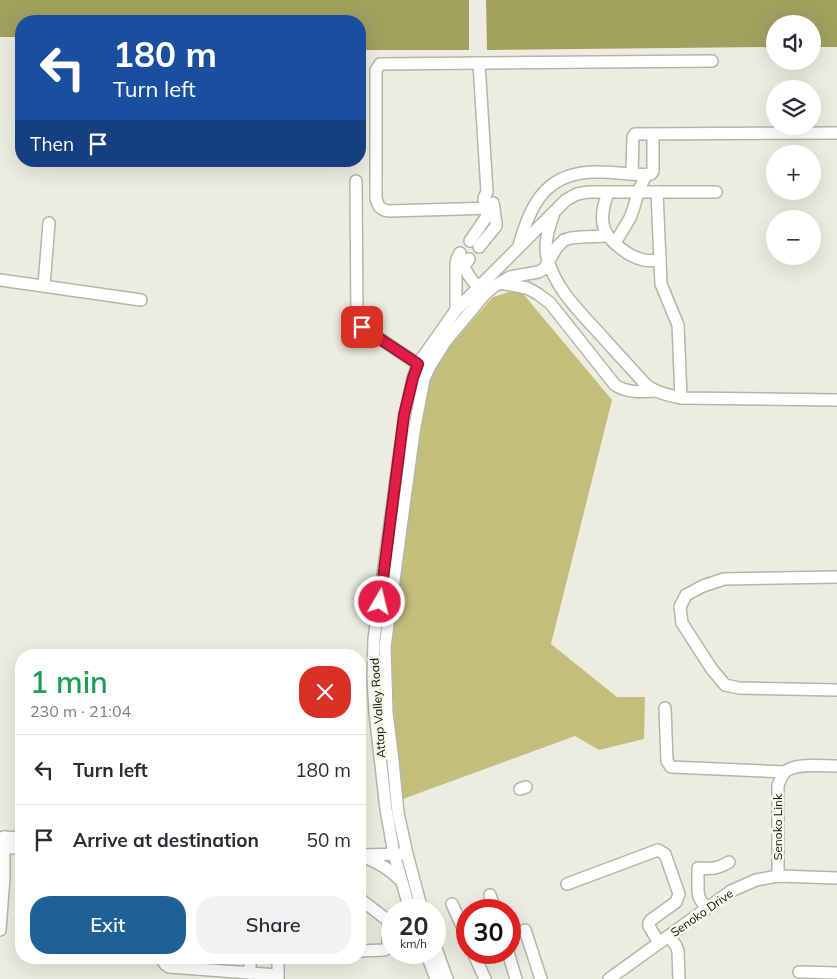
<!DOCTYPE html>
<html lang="en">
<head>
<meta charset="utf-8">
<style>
	body { margin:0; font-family:Mulish,sans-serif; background:#f2f2f3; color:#2b2b33; height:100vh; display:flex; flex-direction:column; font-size:19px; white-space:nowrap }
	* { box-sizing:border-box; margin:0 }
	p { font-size:16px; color:#7c7c81 }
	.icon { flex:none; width:28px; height:28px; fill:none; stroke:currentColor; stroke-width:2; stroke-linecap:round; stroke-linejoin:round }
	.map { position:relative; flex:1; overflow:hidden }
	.drawer { position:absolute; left:15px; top:649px; width:351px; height:315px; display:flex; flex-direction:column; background:#fff; border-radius:20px; box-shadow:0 5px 20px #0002 }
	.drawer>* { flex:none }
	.guide { position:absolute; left:15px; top:15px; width:351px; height:152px; border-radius:20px; box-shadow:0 5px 20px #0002; background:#1a4fa0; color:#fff; overflow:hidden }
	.tools { position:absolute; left:766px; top:15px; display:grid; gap:10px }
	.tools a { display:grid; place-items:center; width:55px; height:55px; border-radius:50%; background:#fff; box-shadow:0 5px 20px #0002; font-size:25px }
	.speed { position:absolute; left:381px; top:899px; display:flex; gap:10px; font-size:25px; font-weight:700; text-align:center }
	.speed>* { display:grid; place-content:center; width:65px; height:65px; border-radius:50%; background:#fff; box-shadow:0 5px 20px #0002; line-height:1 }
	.speed small { font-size:12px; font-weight:400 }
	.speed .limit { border:8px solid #d22; background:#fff; color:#111 }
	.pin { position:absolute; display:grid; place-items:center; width:42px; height:42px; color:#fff; margin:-21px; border-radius:10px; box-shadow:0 2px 8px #0006 }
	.me { position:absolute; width:55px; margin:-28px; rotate:8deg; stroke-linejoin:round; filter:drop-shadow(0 0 4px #0008) }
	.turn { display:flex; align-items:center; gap:18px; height:105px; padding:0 15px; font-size:22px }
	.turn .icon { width:65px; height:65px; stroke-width:2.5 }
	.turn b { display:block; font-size:35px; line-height:42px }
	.then { display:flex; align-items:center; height:48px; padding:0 15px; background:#0003; gap:10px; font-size:19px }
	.round { display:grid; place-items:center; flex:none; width:52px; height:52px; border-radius:20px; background:#f2f2f3 }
	.overview { display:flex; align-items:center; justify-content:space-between; height:85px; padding:0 15px }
	h1 { font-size:30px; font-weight:600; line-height:38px; color:#1e9e55 }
	.action { display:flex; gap:10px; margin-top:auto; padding:10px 15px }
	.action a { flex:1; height:58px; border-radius:20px; background:#1e6196; color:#fff; font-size:20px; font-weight:600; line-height:58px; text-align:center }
	.action a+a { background:#f2f2f3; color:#2b2b33 }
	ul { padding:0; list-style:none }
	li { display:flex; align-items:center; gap:15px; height:70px; padding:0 15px; border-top:1px solid #e1e1e2 }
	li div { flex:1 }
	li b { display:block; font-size:19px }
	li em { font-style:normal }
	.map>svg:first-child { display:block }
</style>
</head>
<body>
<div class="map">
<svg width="837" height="979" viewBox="0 0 837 979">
	<rect width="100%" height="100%" fill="#ecece1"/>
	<polygon fill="#c2bf7c" points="519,289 612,400 551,644 617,697 645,697 644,739 599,750 575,736 400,800 389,638 430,369 493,297"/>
	<polygon fill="#a2a05d" points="0,0 837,0 837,47 813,47 812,24 775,24 775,47 491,50 360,50 360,21 21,21 21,37 0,37"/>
	<polygon fill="#ecece1" points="469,0 486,0 487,50 469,50"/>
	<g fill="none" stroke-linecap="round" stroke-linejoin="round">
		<g stroke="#b5b5aa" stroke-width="14">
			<g id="minor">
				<polyline points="632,174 633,137 635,134 837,133"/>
				<polyline points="356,181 357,321 362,327 418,364"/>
				<path d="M608,192C605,202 601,212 603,223C604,239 629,257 644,260C649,261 655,260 660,260"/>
				<polyline points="657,192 661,284 678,325 681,398"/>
				<path d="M494,208L389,211C380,210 378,206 376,198V70L380,64L712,61"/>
				<path d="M553,216C548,229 544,243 547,257C555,288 577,309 598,332C614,350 631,368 647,386C658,393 668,395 681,398L837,400"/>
				<polyline points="470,241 487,216 484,198 487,192 479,63"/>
				<polyline points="615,243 630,218 634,207 638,192 646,175"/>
				<path d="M519,246C531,200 549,170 601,172C618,172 635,176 651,174L653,171V134"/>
				<polyline points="479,247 496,226 496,223 493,203"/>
				<path d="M469,259C468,261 465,264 465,266C464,272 479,289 484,293"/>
				<polyline points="0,280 141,300"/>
				<path d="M500,283L527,288L538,294L550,303L615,385C627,393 641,392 655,391"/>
				<polyline points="44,286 49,223"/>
				<polyline points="456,310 456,263 457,259 460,253"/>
				<polyline points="837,577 724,579 703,586 686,595 680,607 682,623 711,668 725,685 739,688 837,690"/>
				<polyline points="665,708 667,761 671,767 785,772"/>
				<polyline points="520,789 526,787"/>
				<polyline points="0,839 4,837 21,838"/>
				<polyline points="0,846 4,848 21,848"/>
				<polyline points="364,855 401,854"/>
				<path d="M362,856C376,862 389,868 400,880"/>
				<path d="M778,876V785C780,781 782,774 786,771C797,763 823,766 837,766"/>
				<polyline points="567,884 658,850 665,854 679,894 676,902 651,920 649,923 649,926 659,943"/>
				<polyline points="490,895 495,910"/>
				<polyline points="360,899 386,919 388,922 388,948 384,950 360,951"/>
				<polyline points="452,904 468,939"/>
				<path d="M706,909L699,897L698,891V868C712,869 717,869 729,862"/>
				<polyline points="410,910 394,854 386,809 375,713 373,677 374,639 405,415 413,378 418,364 456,310 566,200 577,194 588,192 716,192"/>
				<polyline points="422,910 407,854 398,813 393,761 387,713 385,647 414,432 424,379 430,366 445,342 485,294 493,287 510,277 538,272 544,269 557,247 564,240 571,238 581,237 608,236"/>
				<polyline points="0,930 4,878 4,837"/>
				<polyline points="525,930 541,979"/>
				<polyline points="669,936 676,946 678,951 679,979"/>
				<polyline points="435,946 447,979"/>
				<polyline points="426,952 436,979"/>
				<polyline points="473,952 485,979"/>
				<polyline points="508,952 516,979"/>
				<polyline points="161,958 165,964 169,967 278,975"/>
				<polyline points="278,958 278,979"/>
				<polyline points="799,972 837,973"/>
				<polyline points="250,973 250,958"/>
				<polyline points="609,979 731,891 756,880 778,876 837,878"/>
			</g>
		</g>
		<use href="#minor" stroke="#fff" stroke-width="11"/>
	</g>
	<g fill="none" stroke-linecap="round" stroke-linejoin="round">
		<g stroke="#92132f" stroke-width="12">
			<polyline id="route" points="362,327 418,364 413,378 404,415 380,602"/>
		</g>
		<use href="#route" stroke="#e11d48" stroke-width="9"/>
	</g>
	<g text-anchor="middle" stroke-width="5" stroke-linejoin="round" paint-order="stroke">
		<g font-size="12" fill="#0d0d09" stroke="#fafaef">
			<text transform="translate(378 708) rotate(-94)" y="4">Attap Valley Road</text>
			<text transform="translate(778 827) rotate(-90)" y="4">Senoko Link</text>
			<text transform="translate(702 913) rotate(-35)" y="4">Senoko Drive</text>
		</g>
	</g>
</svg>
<div class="tools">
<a><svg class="icon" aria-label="sound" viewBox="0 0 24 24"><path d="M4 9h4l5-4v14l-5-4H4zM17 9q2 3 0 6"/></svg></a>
<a><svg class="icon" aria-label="layers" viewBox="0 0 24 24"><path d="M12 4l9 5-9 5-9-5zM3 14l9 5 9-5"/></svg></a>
<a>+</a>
<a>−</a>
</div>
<div class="speed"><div>20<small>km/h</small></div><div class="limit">30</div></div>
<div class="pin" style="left:362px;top:327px;background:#d93025"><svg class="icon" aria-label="arrive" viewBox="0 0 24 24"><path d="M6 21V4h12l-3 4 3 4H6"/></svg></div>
<svg class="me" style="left:380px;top:602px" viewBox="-20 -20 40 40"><circle r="17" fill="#e11d48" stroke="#fff" stroke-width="3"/><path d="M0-11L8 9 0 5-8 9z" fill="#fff"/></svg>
<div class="guide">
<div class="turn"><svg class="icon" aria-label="left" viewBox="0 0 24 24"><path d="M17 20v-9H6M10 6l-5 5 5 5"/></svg><div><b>180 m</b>Turn left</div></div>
<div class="then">Then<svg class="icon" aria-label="arrive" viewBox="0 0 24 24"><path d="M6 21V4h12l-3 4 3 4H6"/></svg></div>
</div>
<section class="drawer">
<div class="overview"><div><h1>1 min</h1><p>230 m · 21:04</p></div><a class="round" style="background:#d93025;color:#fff"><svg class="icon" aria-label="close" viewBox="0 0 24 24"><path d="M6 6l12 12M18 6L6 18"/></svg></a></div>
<ul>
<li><svg class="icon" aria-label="left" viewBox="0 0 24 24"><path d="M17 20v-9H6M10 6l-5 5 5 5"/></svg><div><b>Turn left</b></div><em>180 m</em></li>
<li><svg class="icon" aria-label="arrive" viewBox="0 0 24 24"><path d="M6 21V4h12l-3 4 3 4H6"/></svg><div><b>Arrive at destination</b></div><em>50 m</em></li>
</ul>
<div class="action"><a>Exit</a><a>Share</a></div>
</section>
</div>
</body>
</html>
